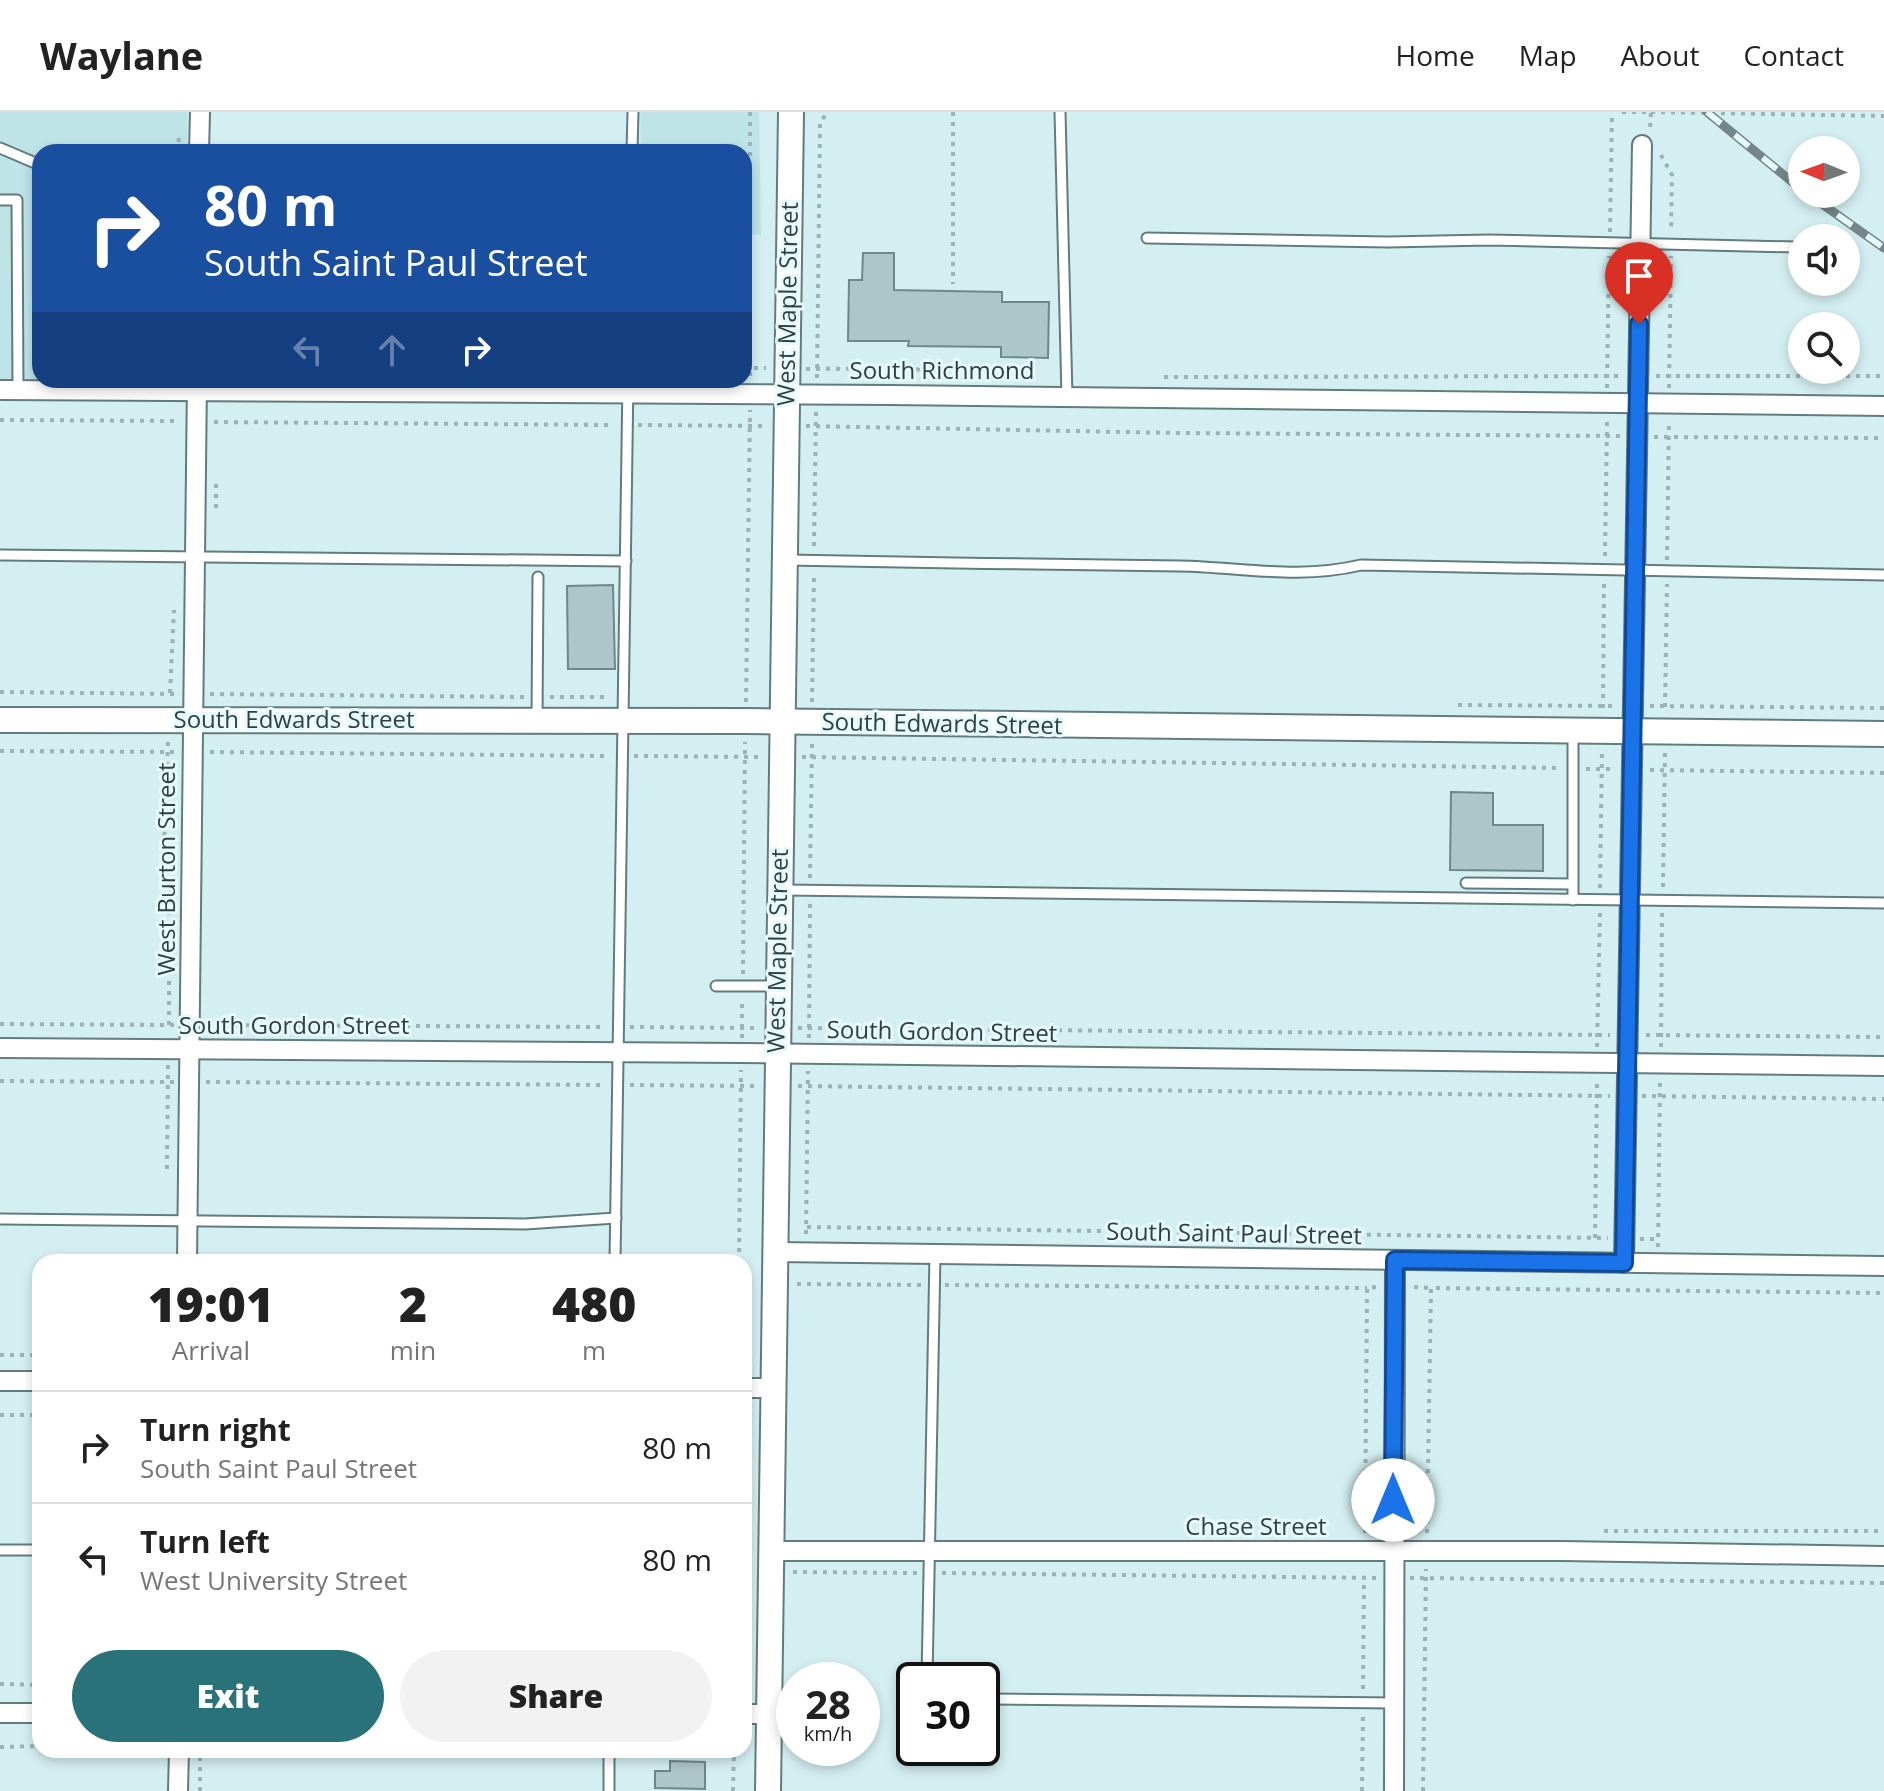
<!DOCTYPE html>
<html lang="en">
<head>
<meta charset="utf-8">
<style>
	body { margin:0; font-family:"Open Sans",sans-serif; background:#f2f2f2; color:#222; height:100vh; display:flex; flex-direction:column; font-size:30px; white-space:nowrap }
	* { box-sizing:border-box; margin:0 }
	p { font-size:26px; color:#767676 }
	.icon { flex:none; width:44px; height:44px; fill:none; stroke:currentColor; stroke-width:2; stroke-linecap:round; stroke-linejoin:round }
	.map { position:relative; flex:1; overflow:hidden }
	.panel { position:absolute; left:32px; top:1142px; width:720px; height:504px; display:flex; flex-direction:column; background:#fff; border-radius:24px; box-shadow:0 4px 12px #0003 }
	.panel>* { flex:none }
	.top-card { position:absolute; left:32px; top:32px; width:720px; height:244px; border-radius:24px; box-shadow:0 4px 12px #0003; background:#1a4fa0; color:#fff; overflow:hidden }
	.needle { width:52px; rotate:271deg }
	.tools { position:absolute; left:1788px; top:24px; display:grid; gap:16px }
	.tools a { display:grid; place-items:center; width:72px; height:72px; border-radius:50%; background:#fff; box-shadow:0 4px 12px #0003; font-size:40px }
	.speed { position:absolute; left:776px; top:1550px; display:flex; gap:16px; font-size:40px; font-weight:700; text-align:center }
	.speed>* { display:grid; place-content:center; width:104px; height:104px; border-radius:50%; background:#fff; box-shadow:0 4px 12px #0003; line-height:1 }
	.speed small { font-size:20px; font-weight:400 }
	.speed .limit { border:4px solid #111; border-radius:12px; background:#fff; color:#111 }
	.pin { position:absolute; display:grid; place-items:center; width:68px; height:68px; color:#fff; margin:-82px -34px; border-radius:50% 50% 50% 0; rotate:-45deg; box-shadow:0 0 8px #0007 }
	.pin .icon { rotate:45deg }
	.me { position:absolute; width:88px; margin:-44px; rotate:0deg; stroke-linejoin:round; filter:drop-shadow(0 0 6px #0008) }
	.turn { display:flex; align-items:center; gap:28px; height:168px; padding:0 40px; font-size:36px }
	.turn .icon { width:104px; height:104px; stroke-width:2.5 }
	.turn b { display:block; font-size:56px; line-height:68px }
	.lanes { display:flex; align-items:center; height:76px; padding:0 40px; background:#0003; justify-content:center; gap:40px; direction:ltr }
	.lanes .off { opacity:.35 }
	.eta { display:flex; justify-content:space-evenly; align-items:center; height:136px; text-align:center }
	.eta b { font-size:48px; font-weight:800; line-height:56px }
	.button { display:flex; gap:16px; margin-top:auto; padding:16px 40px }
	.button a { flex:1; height:92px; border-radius:48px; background:#29727a; color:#fff; font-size:32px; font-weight:800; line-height:92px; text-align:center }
	.button a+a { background:#f2f2f2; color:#222 }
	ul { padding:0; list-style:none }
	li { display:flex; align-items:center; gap:24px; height:112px; padding:0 40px; border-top:2px solid #e0e0e0 }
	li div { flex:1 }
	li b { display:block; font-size:30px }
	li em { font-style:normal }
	header { display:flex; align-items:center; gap:48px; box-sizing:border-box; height:112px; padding:0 40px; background:#fff; border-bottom:2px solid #e0e0e0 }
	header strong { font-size:38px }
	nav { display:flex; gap:44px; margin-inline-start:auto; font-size:28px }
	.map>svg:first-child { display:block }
</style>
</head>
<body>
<header>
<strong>Waylane</strong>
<nav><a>Home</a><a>Map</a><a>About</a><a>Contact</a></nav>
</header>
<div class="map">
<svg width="1884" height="1679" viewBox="0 0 1884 1679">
	<rect width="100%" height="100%" fill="#d4eff2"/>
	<g fill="#bfe4e8">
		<polygon points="0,0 188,0 187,40 40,40 40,268 180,268 170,271 0,269"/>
		<polygon points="640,0 759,0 761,123 744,123 744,40 641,40"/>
	</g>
	<g fill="#acc6ca" stroke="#6e8789" stroke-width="2">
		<polygon points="863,141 894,141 894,178 1002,180 1002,190 1049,190 1048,246 1001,245 1001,235 908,234 909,229 848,229 849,168 862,168"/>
		<polygon points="613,473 615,557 568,557 567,474"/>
		<polygon points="1451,680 1493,681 1493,713 1543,713 1543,759 1450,758"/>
		<polygon points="670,1649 705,1650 705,1677 655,1676 655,1659 670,1659"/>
	</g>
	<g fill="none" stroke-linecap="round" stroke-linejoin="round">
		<g stroke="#637b7e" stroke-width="13">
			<g id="lane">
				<polyline points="1060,0 1067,285"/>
				<polyline points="0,36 40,53"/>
				<polyline points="632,40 633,0"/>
				<polyline points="0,88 17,88 18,278"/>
				<polyline points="1147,126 1388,130 1489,128 1795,135"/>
				<polyline points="0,443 626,449"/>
				<path d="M787,448C918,451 1048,452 1179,454C1243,455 1297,468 1361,453L1884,463"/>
				<polyline points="537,608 538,465"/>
				<polyline points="1466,771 1572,772"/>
				<polyline points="783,778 1884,791"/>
				<polyline points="1573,788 1573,621"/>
				<polyline points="716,874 778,874"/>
				<polyline points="0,1107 525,1112 616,1106"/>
				<polyline points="615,1150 628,268"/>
				<polyline points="0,1438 40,1438"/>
				<polyline points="927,1568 935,1142"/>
				<polyline points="982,1587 1395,1591"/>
				<polyline points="609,1679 609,1638"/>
			</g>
		</g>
		<g stroke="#637b7e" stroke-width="22">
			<g id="street">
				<polyline points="199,40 200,0"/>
				<polyline points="0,278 891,283 1884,294"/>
				<polyline points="0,936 742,941 1884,954"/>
				<polyline points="775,1140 1884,1154"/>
				<polyline points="187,1150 197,268"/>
				<polyline points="1624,1151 1642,33"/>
				<polyline points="0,1269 40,1269"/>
				<polyline points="744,1276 773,1276"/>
				<polyline points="771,1439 1562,1439 1884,1444"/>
				<polyline points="0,1601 40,1601"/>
				<polyline points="744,1602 769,1602"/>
				<polyline points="178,1679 179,1638"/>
				<polyline points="1394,1679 1395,1148"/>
			</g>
		</g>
		<g stroke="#637b7e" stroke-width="28">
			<g id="secondary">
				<polyline points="0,608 746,609 1884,622"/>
				<polyline points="768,1679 791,0"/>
			</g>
		</g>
		<g stroke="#9cb2b4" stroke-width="4" stroke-dasharray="4 6" stroke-linecap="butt">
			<polyline points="750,0 750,266"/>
			<polyline points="953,0 953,172"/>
			<polyline points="1622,0 1651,0 1650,18"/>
			<polyline points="1651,0 1884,4"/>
			<polyline points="178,40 179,22"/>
			<polyline points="1661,43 1672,63 1671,120"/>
			<polyline points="1610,120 1612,0"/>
			<polyline points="744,256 766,256"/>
			<polyline points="806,257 913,256 937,264"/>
			<polyline points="1656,264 1884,264"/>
			<polyline points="1164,265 1623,264"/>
			<polyline points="817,266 820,10 828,0"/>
			<polyline points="1607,276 1609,144"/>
			<polyline points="1669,276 1671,144"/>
			<polyline points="0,308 178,309"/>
			<polyline points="214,310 614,313"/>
			<polyline points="638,313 766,314"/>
			<polyline points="806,314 1179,321 1621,324"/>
			<polyline points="1654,325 1884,326"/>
			<polyline points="216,396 216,372"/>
			<polyline points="814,434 816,299"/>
			<polyline points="1605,444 1607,308"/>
			<polyline points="1667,448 1669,308"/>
			<polyline points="0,580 178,582"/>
			<polyline points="170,581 174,498"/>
			<polyline points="210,582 526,585"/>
			<polyline points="550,585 610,585"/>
			<polyline points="746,590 750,298"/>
			<polyline points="812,590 814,463"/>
			<polyline points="1458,593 1618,594"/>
			<polyline points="1650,594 1884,596"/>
			<polyline points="1665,595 1667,472"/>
			<polyline points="1603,596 1604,468"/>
			<polyline points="168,630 163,759 169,780 169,913"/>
			<polyline points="0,639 178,640"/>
			<polyline points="210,640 610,644"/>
			<polyline points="634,644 762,645"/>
			<polyline points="802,645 1561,656"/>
			<polyline points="1586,657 1613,657"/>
			<polyline points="1650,658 1884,661"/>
			<polyline points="810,766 812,631"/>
			<polyline points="1663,775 1665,640"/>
			<polyline points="1600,776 1602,640"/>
			<polyline points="743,862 745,630"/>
			<polyline points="0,912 174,913"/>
			<polyline points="206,913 606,915"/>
			<polyline points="630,915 758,916"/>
			<polyline points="798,916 1610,923"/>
			<polyline points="1646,923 1884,925"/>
			<polyline points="742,926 742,886"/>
			<polyline points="809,926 810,791"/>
			<polyline points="1597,935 1600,800"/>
			<polyline points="1661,935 1662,800"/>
			<polyline points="0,969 174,970"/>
			<polyline points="206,970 606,973"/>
			<polyline points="630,973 758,974"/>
			<polyline points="798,974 1610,984"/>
			<polyline points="1642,984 1884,987"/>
			<polyline points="167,1057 168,953"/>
			<polyline points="807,1115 1608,1126"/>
			<polyline points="806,1122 808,959"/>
			<polyline points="1595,1126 1597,968"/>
			<polyline points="1640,1127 1658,1127"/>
			<polyline points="1658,1135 1660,968"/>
			<polyline points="739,1150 741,958"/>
			<polyline points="797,1172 921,1173"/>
			<polyline points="945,1173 1367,1176"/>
			<polyline points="1414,1175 1431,1176"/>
			<polyline points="0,1243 40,1243"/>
			<polyline points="0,1303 40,1303"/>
			<polyline points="1604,1419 1884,1419"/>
			<polyline points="1365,1421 1367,1176 1377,1175"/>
			<polyline points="1427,1421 1431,1176 1884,1181"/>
			<polyline points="793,1460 918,1461"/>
			<polyline points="942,1461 1378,1466"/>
			<polyline points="1410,1466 1884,1471"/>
			<polyline points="0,1572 40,1573"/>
			<polyline points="1363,1577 1364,1465"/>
			<polyline points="0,1635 40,1634"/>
			<polyline points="200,1679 200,1638"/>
			<polyline points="733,1679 734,1638"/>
			<polyline points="1362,1679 1363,1601"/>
			<polyline points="1423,1679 1426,1457"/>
		</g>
		<use href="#lane" stroke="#fff" stroke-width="9"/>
		<use href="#street" stroke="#fff" stroke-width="18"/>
		<use href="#secondary" stroke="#fff" stroke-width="24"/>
		<g stroke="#748688" stroke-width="9">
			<g id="rail">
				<polyline points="1707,0 1802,78"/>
				<polyline points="1808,82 1884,136"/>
			</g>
		</g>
		<use href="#rail" stroke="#e6fbfe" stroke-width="6" stroke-dasharray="18" stroke-linecap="butt"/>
	</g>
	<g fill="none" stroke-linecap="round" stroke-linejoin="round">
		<g stroke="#114b97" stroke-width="20">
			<polyline id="route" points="1393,1388 1395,1148 1624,1151 1639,212"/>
		</g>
		<use href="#route" stroke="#1a73e8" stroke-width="14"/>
	</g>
	<g text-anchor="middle" stroke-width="6" stroke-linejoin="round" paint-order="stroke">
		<g font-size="24" fill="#333e3f" stroke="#e6fbfe">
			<text transform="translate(788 192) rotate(-89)" y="8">West Maple Street</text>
			<text x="942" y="267">South Richmond</text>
			<text x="294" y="616">South Edwards Street</text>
			<text transform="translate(942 612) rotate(1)" y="8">South Edwards Street</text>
			<text transform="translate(167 757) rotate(-90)" y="8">West Burton Street</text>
			<text transform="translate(778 839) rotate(-89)" y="8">West Maple Street</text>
			<text x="294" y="922">South Gordon Street</text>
			<text transform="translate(942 920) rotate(1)" y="8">South Gordon Street</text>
			<text transform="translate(1234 1122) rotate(1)" y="8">South Saint Paul Street</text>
			<text x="1256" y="1423">Chase Street</text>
		</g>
	</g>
</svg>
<div class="tools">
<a><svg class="needle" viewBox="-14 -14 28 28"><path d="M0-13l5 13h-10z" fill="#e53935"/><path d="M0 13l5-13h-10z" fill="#767676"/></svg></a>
<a><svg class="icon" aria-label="sound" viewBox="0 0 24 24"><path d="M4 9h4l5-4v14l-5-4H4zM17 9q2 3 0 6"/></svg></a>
<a><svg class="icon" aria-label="search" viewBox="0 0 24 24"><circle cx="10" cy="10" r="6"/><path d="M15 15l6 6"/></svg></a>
</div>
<div class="speed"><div>28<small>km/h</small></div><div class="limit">30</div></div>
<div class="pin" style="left:1639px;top:212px;background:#d93025"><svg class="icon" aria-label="arrive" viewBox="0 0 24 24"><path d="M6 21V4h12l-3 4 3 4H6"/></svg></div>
<svg class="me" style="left:1393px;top:1388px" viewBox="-20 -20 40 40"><circle r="19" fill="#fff"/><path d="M0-13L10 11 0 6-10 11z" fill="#1a73e8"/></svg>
<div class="top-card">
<div class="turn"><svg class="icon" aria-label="right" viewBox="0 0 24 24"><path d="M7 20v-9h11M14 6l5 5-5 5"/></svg><div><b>80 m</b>South Saint Paul Street</div></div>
<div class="lanes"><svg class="icon off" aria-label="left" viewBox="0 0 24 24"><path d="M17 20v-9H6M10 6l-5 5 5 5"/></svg><svg class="icon off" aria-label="ahead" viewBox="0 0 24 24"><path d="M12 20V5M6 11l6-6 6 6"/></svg><svg class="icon" aria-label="right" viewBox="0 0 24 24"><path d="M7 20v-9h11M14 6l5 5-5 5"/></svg></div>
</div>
<section class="panel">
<div class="eta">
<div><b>19:01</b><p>Arrival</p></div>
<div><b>2</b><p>min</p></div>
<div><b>480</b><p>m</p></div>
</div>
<ul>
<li><svg class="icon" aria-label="right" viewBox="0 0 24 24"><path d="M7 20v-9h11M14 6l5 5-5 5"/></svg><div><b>Turn right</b><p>South Saint Paul Street</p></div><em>80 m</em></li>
<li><svg class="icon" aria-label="left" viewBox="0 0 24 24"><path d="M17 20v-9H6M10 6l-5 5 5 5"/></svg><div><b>Turn left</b><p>West University Street</p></div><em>80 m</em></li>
</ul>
<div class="button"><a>Exit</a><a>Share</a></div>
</section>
</div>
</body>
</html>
